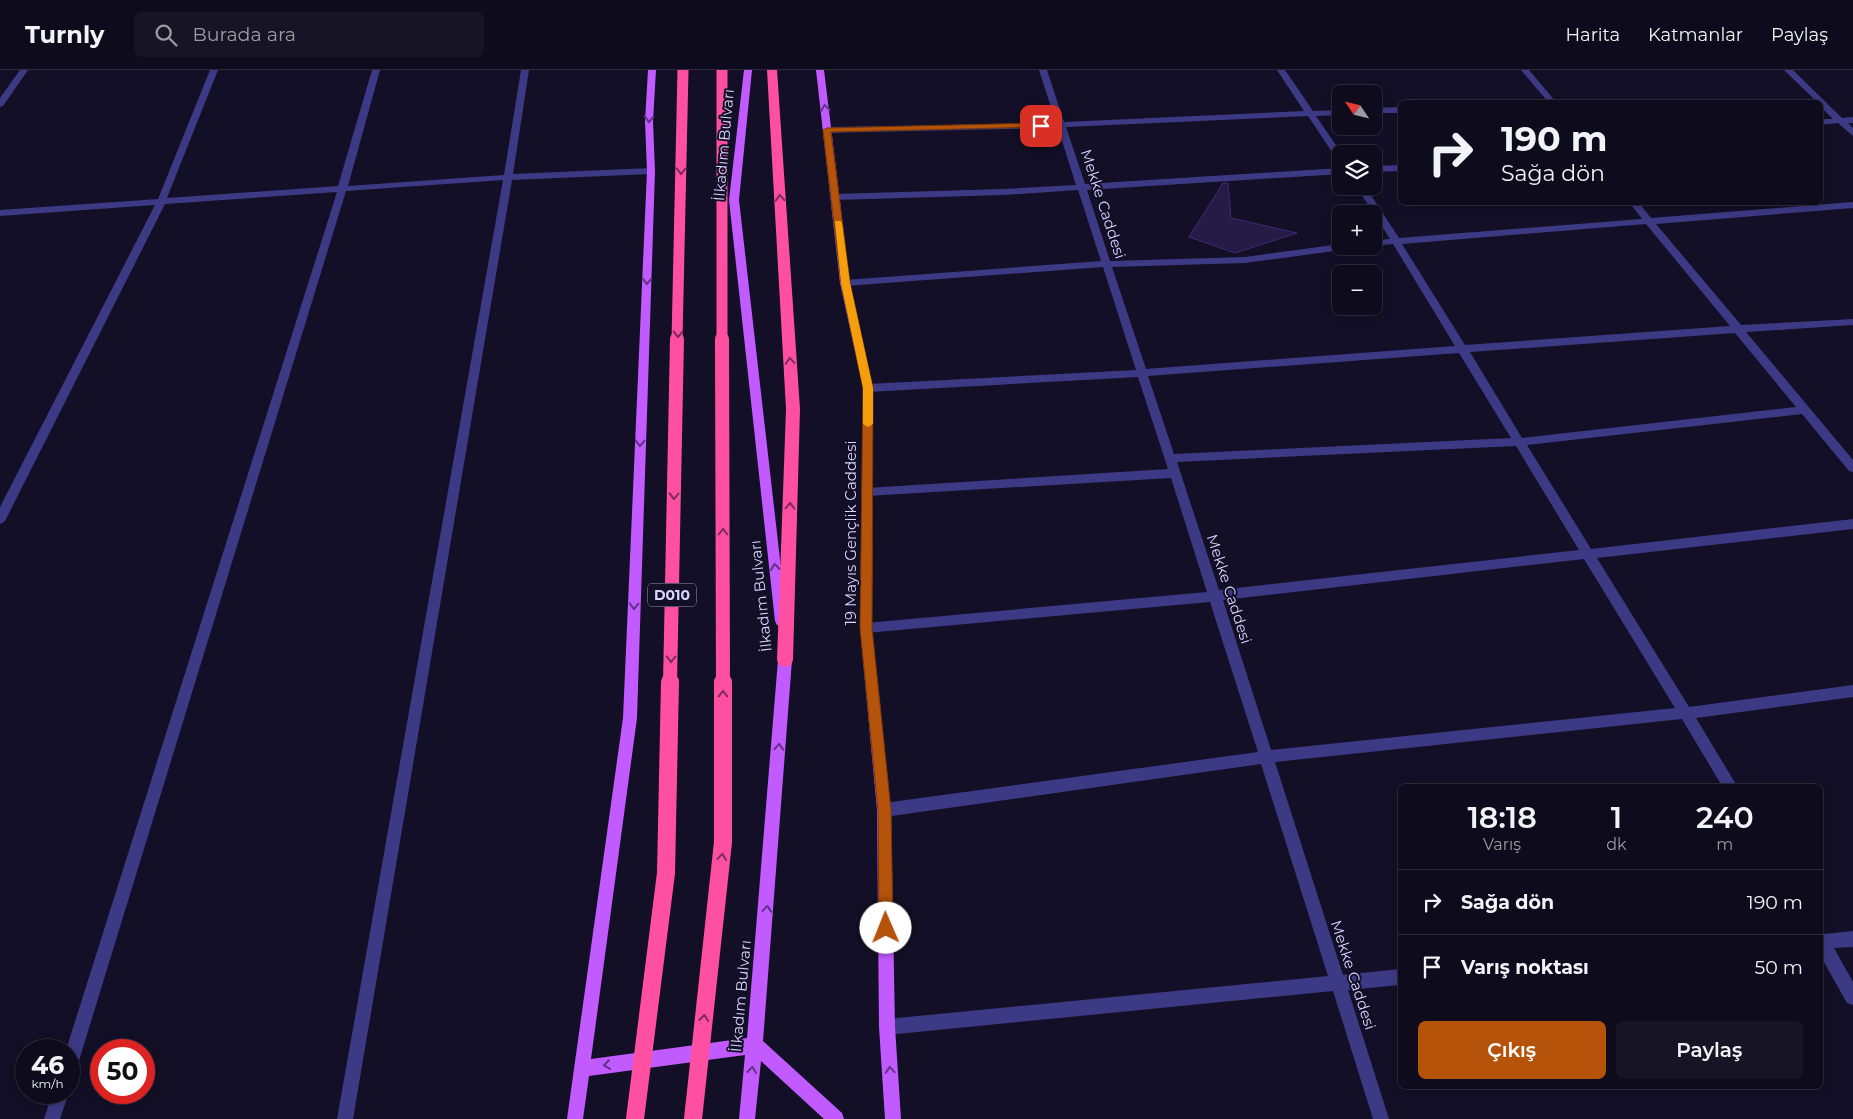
<!DOCTYPE html>
<html lang="tr">
<head>
<meta charset="utf-8">
<style>
	body { margin:0; font-family:Montserrat,sans-serif; background:#171425; color:#f1f3f6; height:100vh; display:flex; flex-direction:column; font-size:19px; white-space:nowrap }
	* { box-sizing:border-box; margin:0 }
	p { font-size:16px; color:#9b9ba3 }
	.icon { flex:none; width:28px; height:28px; fill:none; stroke:currentColor; stroke-width:2; stroke-linecap:round; stroke-linejoin:round }
	.map { position:relative; flex:1; overflow:hidden }
	.sheet { position:absolute; left:1398px; top:714px; width:425px; height:305px; display:flex; flex-direction:column; background:#0e0b1c; border-radius:8px; box-shadow:0 2px 12px #0003,0 0 0 1px #2e2b3b }
	.sheet>* { flex:none }
	.hud { position:absolute; left:1398px; top:30px; width:425px; height:105px; border-radius:8px; box-shadow:0 2px 12px #0003,0 0 0 1px #2e2b3b; background:#0e0b1c; color:#f1f3f6; overflow:hidden }
	.needle { width:32px; rotate:305deg }
	.buttons { position:absolute; left:1332px; top:15px; display:grid; gap:10px }
	.buttons a { display:grid; place-items:center; width:50px; height:50px; border-radius:8px; background:#0e0b1c; box-shadow:0 2px 12px #0003,0 0 0 1px #2e2b3b; font-size:25px }
	.speed { position:absolute; left:15px; top:969px; display:flex; gap:10px; font-size:25px; font-weight:700; text-align:center }
	.speed>* { display:grid; place-content:center; width:65px; height:65px; border-radius:50%; background:#0e0b1c; box-shadow:0 2px 12px #0003,0 0 0 1px #2e2b3b; line-height:1 }
	.speed small { font-size:12px; font-weight:400 }
	.speed .limit { border:8px solid #d22; background:#fff; color:#111 }
	.pin { position:absolute; display:grid; place-items:center; width:42px; height:42px; color:#fff; margin:-21px; border-radius:10px; box-shadow:0 2px 8px #0006 }
	.me { position:absolute; width:55px; margin:-28px; rotate:359deg; stroke-linejoin:round; filter:drop-shadow(0 0 4px #0008) }
	.turn { display:flex; align-items:center; gap:18px; height:105px; padding:0 20px; font-size:22px }
	.turn .icon { width:65px; height:65px; stroke-width:2.5 }
	.turn b { display:block; font-size:35px; line-height:42px }
	.eta { display:flex; justify-content:space-evenly; align-items:center; height:85px; text-align:center }
	.eta b { font-size:30px; font-weight:600; line-height:35px }
	.cta { display:flex; gap:10px; margin-top:auto; padding:10px 20px }
	.cta a { flex:1; height:58px; border-radius:8px; background:#b45309; color:#fff; font-size:20px; font-weight:600; line-height:58px; text-align:center }
	.cta a+a { background:#171425; color:#f1f3f6 }
	ul { padding:0; list-style:none }
	li { display:flex; align-items:center; gap:15px; height:65px; padding:0 20px; border-top:1px solid #2e2b3b }
	li div { flex:1 }
	li b { display:block; font-size:19px }
	li em { font-style:normal }
	header { display:flex; align-items:center; gap:30px; box-sizing:border-box; height:70px; padding:0 25px; background:#0e0b1c; border-bottom:1px solid #2e2b3b }
	header strong { font-size:24px }
	nav { display:flex; gap:28px; margin-inline-start:auto; font-size:18px }
	.search { width:350px; height:45px; background:#171425; display:flex; align-items:center; gap:12px; box-sizing:border-box; padding:0 18px; border-radius:8px; color:#9b9ba3; font-size:19px }
	.map>svg:first-child { display:block }
</style>
</head>
<body>
<header>
<strong>Turnly</strong>
<div class="search"><svg class="icon" aria-label="search" viewBox="0 0 24 24"><circle cx="10" cy="10" r="6"/><path d="M15 15l6 6"/></svg>Burada ara</div>
<nav><a>Harita</a><a>Katmanlar</a><a>Paylaş</a></nav>
</header>
<div class="map">
<svg width="1853" height="1049" viewBox="0 0 1853 1049">
	<rect width="100%" height="100%" fill="#130f26"/>
	<polygon fill="#241b47" stroke="#3b2d73" points="1223,113 1228,113 1231,148 1297,163 1235,183 1189,167"/>
	<g fill="none" stroke-linecap="round" stroke-linejoin="round">
		<g fill="#3d3a85" fill-rule="evenodd">
			<polygon points="20,0 28,0 3,36 0,37 0,28"/>
			<polygon points="210,0 218,0 167,128 338,116 372,0 380,0 348,116 504,105 521,0 529,0 513,104 651,98 655,101 651,104 512,110 353,1049 337,1049 503,110 346,121 77,997 75,1003 69,1005 69,980 66,980 337,122 165,134 6,449 4,452 0,454 0,437 155,135 0,146 0,140 158,129"/>
			<path d="M1039,0H1047L1064,52L1304,41L1277,0H1285L1313,41L1341,40V45L1316,46L1342,84L1341,92L1338,91L1308,46L1066,57L1085,114L1341,98V104L1087,120L1110,191L1245,187L1341,174V176H1354L1349,179L1245,193L1112,197L1146,299L1455,276L1393,174L1374,176V170L1390,169L1356,116H1365L1399,168L1642,149L1629,132H1638L1651,148L1853,132V138L1656,154L1741,255L1853,249V255L1746,262L1853,390V402L1849,401L1802,344L1527,375L1591,479L1853,449V459L1597,488L1689,637L1853,615V627L1696,648L1737,716H1722L1682,649L1275,692L1343,905L1400,899V915L1348,920L1389,1049H1373L1333,921L887,965L881,963L879,957L881,951L887,949L1328,906L1261,694L884,747L879,745L877,740L879,735L884,733L1258,682L1210,532L866,563L861,562L860,558L861,554L866,553L1207,522L1171,408L867,426L861,422L867,418L1168,399L1138,307L868,322L863,318L868,314L1136,300L1103,197L845,216L840,213L845,210L1101,191L1078,120L1003,125L835,130L830,127L835,124L1003,119L1076,115L1058,58L827,63L823,60L827,57L1056,53ZM1646,154L1730,256L1465,275L1402,174ZM1735,263L1796,337L1522,368L1470,282ZM1459,283L1511,368L1174,384L1148,306ZM1516,376L1579,480L1219,520L1177,392ZM1584,489L1675,638L1271,680L1223,530Z"/>
			<polygon points="1521,0 1529,0 1556,32 1548,32"/>
			<polygon points="1784,0 1793,0 1842,48 1853,47 1853,53 1848,53 1853,58 1853,66 1838,53 1820,55 1820,49 1833,49 1820,36 1820,32 1817,32"/>
			<polygon points="1400,37 1400,43 1374,43 1374,38"/>
			<polygon points="1400,95 1400,101 1374,102 1374,96"/>
			<polygon points="1853,861 1853,877 1834,878 1853,912 1853,935 1847,933 1820,885 1820,862 1824,864"/>
			<polygon points="69,1021 69,1022 60,1049 44,1049 53,1022 69,1022"/>
		</g>
		<g fill="#c25bff" fill-rule="evenodd">
			<polygon points="648,0 656,0 653,51 655,101 637,648 591,989 747,968 778,590 778,581 779,577 784,575 789,577 792,590 763,971 842,1043 844,1049 824,1049 761,991 755,1049 739,1049 745,985 589,1006 583,1049 567,1049 623,648 647,101 645,51"/>
			<polygon points="744,0 752,0 739,130 787,551 785,555 781,556 777,555 775,551 729,130"/>
			<polygon points="816,0 824,0 850,213 873,318 872,558 891,740 895,957 901,1049 885,1049 879,957 877,740 860,558 863,318 840,213"/>
		</g>
		<polygon fill="#ff4fa3" fill-rule="evenodd" points="767,0 777,0 800,339 793,590 791,595 785,597 779,595 777,590 786,339"/>
		<g stroke="#ff4fa3" stroke-width="11">
			<polyline points="722,0 722,270"/>
			<polyline points="677,270 683,0"/>
		</g>
		<g stroke="#ff4fa3" stroke-width="14">
			<polyline points="722,269 723,613"/>
			<polyline points="670,613 677,269"/>
		</g>
		<g stroke="#ff4fa3" stroke-width="18">
			<polyline points="635,1049 666,803 670,612"/>
			<polyline points="693,1049 723,772 723,612"/>
		</g>
	</g>
	<defs><path id="oneway-chevron" d="M-2-3.5L2.5 0L-2 3.5" fill="none" stroke-width="1.6" stroke-linecap="round" stroke-linejoin="round" transform="scale(1.25)"/></defs>
	<g stroke="#623188">
		<use href="#oneway-chevron" transform="translate(825 38) rotate(-97)"/>
		<use href="#oneway-chevron" transform="translate(649 49) rotate(91)"/>
		<use href="#oneway-chevron" transform="translate(647 211) rotate(92)"/>
		<use href="#oneway-chevron" transform="translate(640 373) rotate(92)"/>
		<use href="#oneway-chevron" transform="translate(775 497) rotate(-96)"/>
		<use href="#oneway-chevron" transform="translate(634 536) rotate(92)"/>
		<use href="#oneway-chevron" transform="translate(779 677) rotate(-86)"/>
		<use href="#oneway-chevron" transform="translate(767 839) rotate(-86)"/>
		<use href="#oneway-chevron" transform="translate(607 995) rotate(172)"/>
		<use href="#oneway-chevron" transform="translate(752 1000) rotate(-84)"/>
		<use href="#oneway-chevron" transform="translate(890 1000) rotate(-94)"/>
	</g>
	<g stroke="#7d2c5e">
		<use href="#oneway-chevron" transform="translate(681 101) rotate(91)"/>
		<use href="#oneway-chevron" transform="translate(780 128) rotate(-94)"/>
		<use href="#oneway-chevron" transform="translate(678 264) rotate(91)"/>
		<use href="#oneway-chevron" transform="translate(790 291) rotate(-94)"/>
		<use href="#oneway-chevron" transform="translate(674 426) rotate(91)"/>
		<use href="#oneway-chevron" transform="translate(790 436) rotate(-88)"/>
		<use href="#oneway-chevron" transform="translate(723 462) rotate(-90)"/>
		<use href="#oneway-chevron" transform="translate(671 589) rotate(91)"/>
		<use href="#oneway-chevron" transform="translate(723 624) rotate(-90)"/>
		<use href="#oneway-chevron" transform="translate(722 787) rotate(-84)"/>
		<use href="#oneway-chevron" transform="translate(704 948) rotate(-84)"/>
	</g>
	<polygon fill="#b45309" stroke="#753606" points="1041,53 1045,56 1044,57 831,62 850,213 873,318 872,558 891,740 893,858 891,863 886,865 881,863 879,858 878,740 860,558 863,318 841,213 823,60 827,58"/>
	<polygon fill="#f59e0b" points="835,151 841,151 842,153 850,213 873,318 873,354 868,357 863,354 863,318 841,213"/>
	<g text-anchor="middle" stroke-width="4" stroke-linejoin="round" paint-order="stroke">
		<rect fill="#130f26" stroke="#9e99be" stroke-width="1" x="648" y="513.5" width="48" height="23" rx="4"/>
		<g font-size="14" font-weight="bold" fill="#d9d4ff">
			<text x="672" y="530">D010</text>
		</g>
		<g font-size="15" fill="#d9d4ff" stroke="#130f26">
			<text transform="translate(724 75) rotate(-85)" y="5">İlkadım Bulvarı</text>
			<text transform="translate(1103 134) rotate(72)" y="5">Mekke Caddesi</text>
			<text transform="translate(851 463) rotate(-90)" y="5">19 Mayıs Gençlik Caddesi</text>
			<text transform="translate(1229 519) rotate(72)" y="5">Mekke Caddesi</text>
			<text transform="translate(761 526) rotate(-96)" y="5">İlkadım Bulvarı</text>
			<text transform="translate(1353 905) rotate(72)" y="5">Mekke Caddesi</text>
			<text transform="translate(741 926) rotate(-85)" y="5">İlkadım Bulvarı</text>
		</g>
	</g>
</svg>
<div class="buttons">
<a><svg class="needle" viewBox="-14 -14 28 28"><path d="M0-13l5 13h-10z" fill="#e53935"/><path d="M0 13l5-13h-10z" fill="#9b9ba3"/></svg></a>
<a><svg class="icon" aria-label="layers" viewBox="0 0 24 24"><path d="M12 4l9 5-9 5-9-5zM3 14l9 5 9-5"/></svg></a>
<a>+</a>
<a>−</a>
</div>
<div class="speed"><div>46<small>km/h</small></div><div class="limit">50</div></div>
<div class="pin" style="left:1041px;top:56px;background:#d93025"><svg class="icon" aria-label="arrive" viewBox="0 0 24 24"><path d="M6 21V4h12l-3 4 3 4H6"/></svg></div>
<svg class="me" style="left:886px;top:858px" viewBox="-20 -20 40 40"><circle r="19" fill="#fff"/><path d="M0-13L10 11 0 6-10 11z" fill="#b45309"/></svg>
<div class="hud">
<div class="turn"><svg class="icon" aria-label="right" viewBox="0 0 24 24"><path d="M7 20v-9h11M14 6l5 5-5 5"/></svg><div><b>190 m</b>Sağa dön</div></div>
</div>
<section class="sheet">
<div class="eta">
<div><b>18:18</b><p>Varış</p></div>
<div><b>1</b><p>dk</p></div>
<div><b>240</b><p>m</p></div>
</div>
<ul>
<li><svg class="icon" aria-label="right" viewBox="0 0 24 24"><path d="M7 20v-9h11M14 6l5 5-5 5"/></svg><div><b>Sağa dön</b></div><em>190 m</em></li>
<li><svg class="icon" aria-label="arrive" viewBox="0 0 24 24"><path d="M6 21V4h12l-3 4 3 4H6"/></svg><div><b>Varış noktası</b></div><em>50 m</em></li>
</ul>
<div class="cta"><a>Çıkış</a><a>Paylaş</a></div>
</section>
</div>
</body>
</html>
